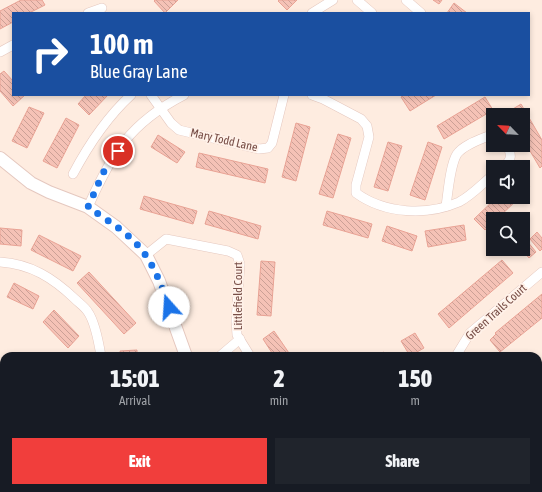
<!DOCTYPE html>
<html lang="en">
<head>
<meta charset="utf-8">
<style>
	body { margin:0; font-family:"Asap Condensed",sans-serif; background:#20242c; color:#f1f3f6; height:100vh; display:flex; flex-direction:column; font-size:15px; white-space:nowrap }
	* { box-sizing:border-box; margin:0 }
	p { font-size:13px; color:#9ea1a6 }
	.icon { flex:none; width:22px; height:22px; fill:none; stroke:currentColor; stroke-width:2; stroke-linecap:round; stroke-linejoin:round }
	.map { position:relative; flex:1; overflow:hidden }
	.sheet { position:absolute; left:0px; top:352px; width:542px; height:140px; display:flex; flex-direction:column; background:#171b24; border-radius:12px 12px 0 0; box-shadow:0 2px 6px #0003 }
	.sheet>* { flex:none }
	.top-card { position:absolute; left:12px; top:12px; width:518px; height:84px; border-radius:0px; box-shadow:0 2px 6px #0003; background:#1a4fa0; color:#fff; overflow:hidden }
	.needle { width:26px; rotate:295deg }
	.tools { position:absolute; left:486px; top:108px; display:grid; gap:8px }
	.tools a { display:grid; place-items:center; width:44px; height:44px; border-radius:0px; background:#171b24; box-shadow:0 2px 6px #0003; font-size:20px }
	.pin { position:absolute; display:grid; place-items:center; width:34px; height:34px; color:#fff; margin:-17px; border:2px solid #fff; border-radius:50%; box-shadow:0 1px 4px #0007 }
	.me { position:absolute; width:44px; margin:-22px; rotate:341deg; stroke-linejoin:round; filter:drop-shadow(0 0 3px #0008) }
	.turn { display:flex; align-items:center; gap:14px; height:84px; padding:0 12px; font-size:18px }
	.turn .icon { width:52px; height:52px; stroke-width:2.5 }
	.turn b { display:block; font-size:28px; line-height:34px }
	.eta { display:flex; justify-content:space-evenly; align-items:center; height:68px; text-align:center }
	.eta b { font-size:24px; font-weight:800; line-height:28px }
	.cta { display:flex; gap:8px; margin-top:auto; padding:8px 12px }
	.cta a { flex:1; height:46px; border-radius:0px; background:#f13e3c; color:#fff; font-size:16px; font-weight:800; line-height:46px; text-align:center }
	.cta a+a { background:#20242c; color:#f1f3f6 }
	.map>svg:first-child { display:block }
</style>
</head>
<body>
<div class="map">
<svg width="542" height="492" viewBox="0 0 542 492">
	<defs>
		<pattern id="forest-firs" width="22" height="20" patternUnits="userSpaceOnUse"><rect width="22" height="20" fill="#dbecbe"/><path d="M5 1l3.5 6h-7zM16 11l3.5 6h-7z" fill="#b6c19c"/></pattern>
		<pattern id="building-back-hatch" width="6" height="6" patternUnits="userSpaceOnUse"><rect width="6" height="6" fill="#f5c2b6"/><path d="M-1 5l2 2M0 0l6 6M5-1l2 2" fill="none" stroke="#cba096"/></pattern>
	</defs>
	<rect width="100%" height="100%" fill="#feece0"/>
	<polygon fill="url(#forest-firs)" points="70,488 206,488 204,492 67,492"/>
	<g fill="url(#building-back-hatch)" stroke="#e9a395">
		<polygon points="21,0 42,0 45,5 29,13 13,13 13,22 0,29 0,11"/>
		<polygon points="155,0 178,0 165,13 154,1"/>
		<polygon points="279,0 297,0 287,10 278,1"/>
		<polygon points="433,0 442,0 439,4"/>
		<polygon points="454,3 467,13 447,13"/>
		<polygon points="4,71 13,81 13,95 25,95 13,106 0,91 0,74"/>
		<polygon points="86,95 108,95 89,115 78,104"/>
		<polygon points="404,95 436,95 410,111 401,97"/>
		<polygon points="485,97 493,110 444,139 437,126"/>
		<polygon points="521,104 542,140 542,166 540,168 523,139 523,115 509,115 508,112"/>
		<polygon points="29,107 44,113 27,148 12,141"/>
		<polygon points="66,118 79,125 57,168 43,161"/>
		<polygon points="296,123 310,127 296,181 282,177"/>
		<polygon points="338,134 351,138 333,198 319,194"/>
		<polygon points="158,135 185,152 177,163 151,147"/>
		<polygon points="388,142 402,146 388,191 374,187"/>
		<polygon points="428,142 442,147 425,200 410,195"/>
		<polygon points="199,153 268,169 265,183 196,167"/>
		<polygon points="523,179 530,187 523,194"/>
		<polygon points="144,196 197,211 193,224 140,209"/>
		<polygon points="497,197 520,197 497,219 493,219 493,222 485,230 474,219"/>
		<polygon points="209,211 261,226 258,239 205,224"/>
		<polygon points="327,211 372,224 368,238 323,225"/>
		<polygon points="464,225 466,240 428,247 425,231"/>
		<polygon points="387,226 417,236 412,251 382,241"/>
		<polygon points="0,228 22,230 21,246 0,244"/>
		<polygon points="537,232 542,238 542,249 540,251 530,239"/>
		<polygon points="39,235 81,256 73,271 31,250"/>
		<polygon points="527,241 536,252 529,258 521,249 523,249 523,244"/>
		<polygon points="502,260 513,273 449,328 438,314"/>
		<polygon points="261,261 275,262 271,316 257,315"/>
		<polygon points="89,272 136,323 124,334 77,283"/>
		<polygon points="14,283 39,296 33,309 7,297"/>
		<polygon points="542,294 542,318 500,352 490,340 496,334 495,333"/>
		<polygon points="54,310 79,336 68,348 43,322"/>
		<polygon points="274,331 291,356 274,356 263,339"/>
		<polygon points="415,333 424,348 410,356 401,341"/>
		<polygon points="137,350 137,356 121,356 120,351"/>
		<polygon points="383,352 391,356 382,356"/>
		<polygon points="0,367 4,369 4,388 0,386"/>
		<polygon points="0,433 4,435 4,455 0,452"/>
		<polygon points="222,488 234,488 238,492 218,492"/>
		<polygon points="311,488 324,488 328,492 307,492"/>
		<polygon points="396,488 413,488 413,492 395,492"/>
		<polygon points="526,488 537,488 535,492 524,492"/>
	</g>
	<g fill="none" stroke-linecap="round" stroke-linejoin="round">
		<g stroke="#e5c8bf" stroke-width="10">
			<g id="minor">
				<polyline points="357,0 372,13"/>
				<polyline points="406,0 421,13"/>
				<polyline points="88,13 102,8"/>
				<polyline points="312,13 333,0"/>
				<polyline points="0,52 13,45"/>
				<polyline points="151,95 171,123 179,130 259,149 268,148 272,143 284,95"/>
				<path d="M312,95L323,99L361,119L367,126L369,137L356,185V193C385,214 427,216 459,202C471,196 483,183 493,175"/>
				<path d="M503,167C512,160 512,155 507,145"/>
				<path d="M73,174C89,144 106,118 131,95"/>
				<path d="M446,206C448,193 450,165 457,154C464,144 482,139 493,134"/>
				<path d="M88,207C112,153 130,123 184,95"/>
				<polyline points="146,255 166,239 228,251 237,255 240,264 236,321 237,335 250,356"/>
				<path d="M0,262C31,264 53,278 75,299C79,303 85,307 88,312C95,322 99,344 101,356"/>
				<polyline points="220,356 240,339"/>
				<polyline points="456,356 470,333 542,272"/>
				<polyline points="0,407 4,410"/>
				<polyline points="538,455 542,457"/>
			</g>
		</g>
		<g stroke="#e5c8bf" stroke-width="14">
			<g id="tertiary">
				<polyline points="0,158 31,183 49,192 88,207 116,227 146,255 159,281 186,356"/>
				<polyline points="260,488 263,492"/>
				<polyline points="275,492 280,488"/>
				<polyline points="436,492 437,488"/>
			</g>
		</g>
		<use href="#minor" stroke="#fff" stroke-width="9"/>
		<use href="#tertiary" stroke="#fff" stroke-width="12"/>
	</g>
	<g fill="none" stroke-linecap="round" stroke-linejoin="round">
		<path stroke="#1a73e8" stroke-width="7" stroke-dasharray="0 12.6" d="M118,151L103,173L88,207C108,221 133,235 146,256C157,272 163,290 169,307"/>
	</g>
	<g text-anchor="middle" stroke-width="3.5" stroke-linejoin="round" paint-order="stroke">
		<g font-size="12" fill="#774d46" stroke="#fff1e8">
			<text transform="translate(224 140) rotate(13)" y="4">Mary Todd Lane</text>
			<text transform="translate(238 296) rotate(-90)" y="4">Littlefield Court</text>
			<text transform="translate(496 312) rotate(-42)" y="4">Green Trails Court</text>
		</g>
	</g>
</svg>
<div class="tools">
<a><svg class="needle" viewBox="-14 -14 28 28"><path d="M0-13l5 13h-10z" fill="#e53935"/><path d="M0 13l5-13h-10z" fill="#9ea1a6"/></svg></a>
<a><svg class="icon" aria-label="sound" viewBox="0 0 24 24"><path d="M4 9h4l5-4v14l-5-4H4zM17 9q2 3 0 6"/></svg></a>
<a><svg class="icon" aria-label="search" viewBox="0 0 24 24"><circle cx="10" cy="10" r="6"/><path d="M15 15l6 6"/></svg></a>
</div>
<div class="pin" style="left:118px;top:151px;background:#d93025"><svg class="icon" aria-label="arrive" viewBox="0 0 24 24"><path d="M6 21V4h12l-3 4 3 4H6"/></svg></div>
<svg class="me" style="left:169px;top:307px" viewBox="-20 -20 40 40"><circle r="19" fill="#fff"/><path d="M0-13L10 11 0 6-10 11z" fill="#1a73e8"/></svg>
<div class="top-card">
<div class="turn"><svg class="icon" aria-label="right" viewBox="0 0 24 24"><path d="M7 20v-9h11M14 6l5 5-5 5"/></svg><div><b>100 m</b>Blue Gray Lane</div></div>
</div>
<section class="sheet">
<div class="eta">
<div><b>15:01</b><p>Arrival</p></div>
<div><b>2</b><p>min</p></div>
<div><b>150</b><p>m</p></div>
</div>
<div class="cta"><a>Exit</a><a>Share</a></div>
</section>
</div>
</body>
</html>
